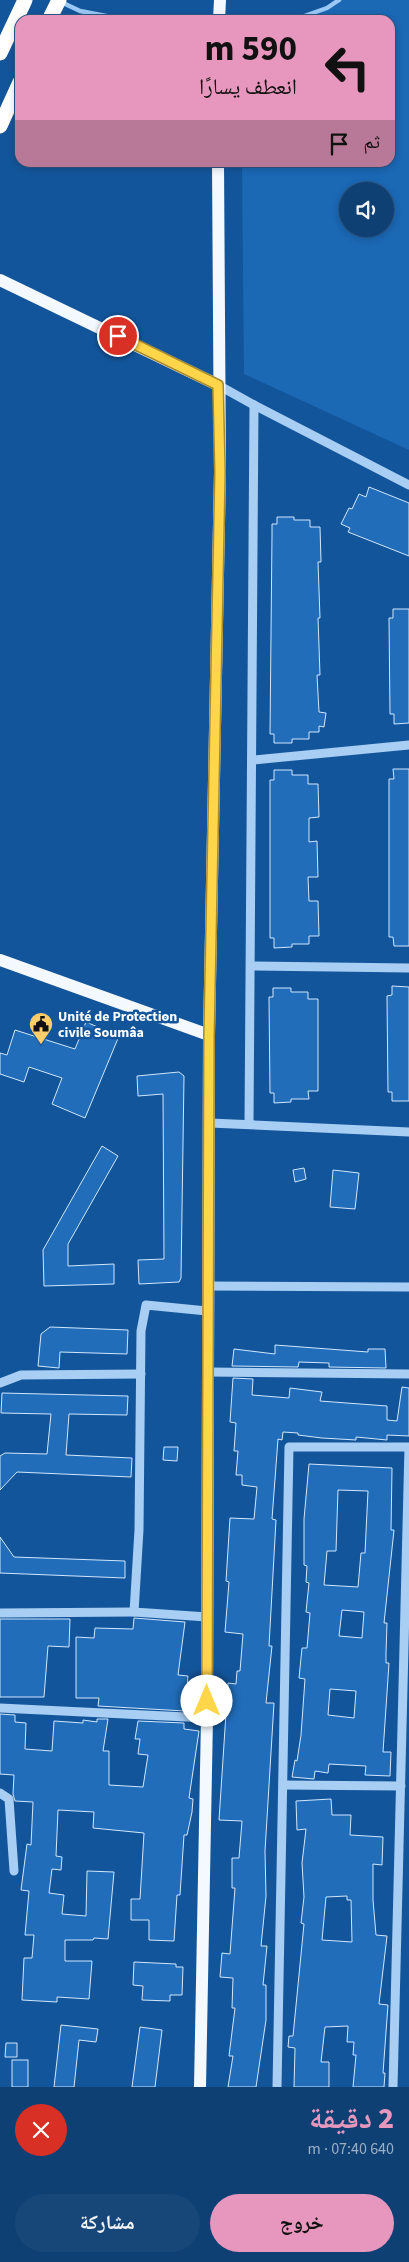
<!DOCTYPE html>
<html lang="ar">
<head>
<meta charset="utf-8">
<style>
	body { margin:0; font-family:"Source Sans 3","Noto Naskh Arabic",sans-serif; background:#174779; color:#f1f3f6; direction:rtl; height:100vh; display:flex; flex-direction:column; font-size:19px; white-space:nowrap }
	* { box-sizing:border-box; margin:0 }
	p { font-size:16px; color:#9bafc5 }
	.icon { flex:none; width:28px; height:28px; fill:none; stroke:currentColor; stroke-width:2; stroke-linecap:round; stroke-linejoin:round }
	.map { position:relative; height:2087px; overflow:hidden; direction:ltr }
	.details { display:flex; flex-direction:column; background:#0e4074; flex:1 }
	.details>* { flex:none }
	.hud { position:absolute; left:15px; top:15px; width:380px; height:152px; border-radius:15px; box-shadow:0 2px 8px #0003,0 0 0 1px #2e5986; direction:rtl; background:#e797bd; color:#111; overflow:hidden }
	.buttons { position:absolute; left:339px; top:182px; display:grid; gap:10px }
	.buttons a { display:grid; place-items:center; width:55px; height:55px; border-radius:50%; background:#0e4074; box-shadow:0 2px 8px #0003,0 0 0 1px #2e5986; font-size:25px }
	.pin { position:absolute; display:grid; place-items:center; width:42px; height:42px; color:#fff; margin:-21px; border:2px solid #fff; border-radius:50%; box-shadow:0 1px 5px #0007 }
	.me { position:absolute; width:55px; margin:-28px; rotate:0deg; stroke-linejoin:round; filter:drop-shadow(0 0 4px #0008) }
	.turn { display:flex; align-items:center; gap:18px; height:105px; padding:0 15px; font-size:22px }
	.turn .icon { width:65px; height:65px; stroke-width:2.5 }
	.turn b { display:block; font-size:35px; line-height:42px }
	.then { display:flex; align-items:center; height:48px; padding:0 15px; background:#0003; gap:10px; font-size:19px }
	.round { display:grid; place-items:center; flex:none; width:52px; height:52px; border-radius:26px; background:#174779 }
	.head { display:flex; align-items:center; justify-content:space-between; height:85px; padding:0 15px }
	h1 { font-size:30px; font-weight:800; line-height:38px; color:#e797bd }
	.cta { display:flex; gap:10px; margin-top:auto; padding:10px 15px }
	.cta a { flex:1; height:58px; border-radius:30px; background:#e797bd; color:#111; font-size:20px; font-weight:800; line-height:58px; text-align:center }
	.cta a+a { background:#174779; color:#f1f3f6 }
	.map>svg:first-child { display:block }
</style>
</head>
<body>
<div class="map">
<svg width="409" height="2087" viewBox="0 0 409 2087">
	<rect width="100%" height="100%" fill="#13559b"/>
	<path fill="#1b68b5" fill-rule="evenodd" d="M339,0H409V450L244,374L242,163L390,162V20H293L327,8ZM348,191H385V229H348Z"/>
	<g fill="none" stroke-linecap="round" stroke-linejoin="round">
		<g stroke="#9ac9f6" stroke-width="4.5">
			<polyline points="61,2 80,11 127,20"/>
			<polyline points="293,20 327,8 339,0"/>
		</g>
	</g>
	<g fill="#216dba" stroke="#d0e7fd" fill-rule="evenodd">
		<polygon points="369,487 409,503 409,556 348,532 350,528 341,524 349,508 352,509 359,494 366,497"/>
		<polygon points="277,517 294,517 294,520 310,520 310,527 320,527 321,562 318,562 320,618 318,618 320,675 317,675 319,712 326,713 324,727 319,726 319,732 309,732 309,739 292,739 292,743 274,743 274,734 270,734 272,534 272,524 277,524"/>
		<polygon points="393,609 409,609 409,723 394,724 394,714 390,714 389,618 393,618"/>
		<polygon points="393,769 409,769 409,946 394,946 393,937 389,937 389,779 394,779"/>
		<polygon points="274,770 292,770 292,775 308,775 308,784 318,784 319,817 309,818 309,842 317,841 318,877 308,877 309,901 318,901 319,936 309,936 309,944 292,944 292,947 274,948 274,938 270,938 270,780 274,780"/>
		<polygon points="392,986 409,987 409,1101 392,1101 392,1092 388,1092 387,996 392,995"/>
		<polygon points="273,988 291,988 291,992 308,992 308,999 318,999 318,1091 308,1091 309,1099 291,1099 291,1102 274,1103 274,1093 270,1093 269,997 273,997"/>
		<polygon points="86,1022 119,1036 85,1118 52,1104 62,1078 29,1067 24,1082 0,1074 0,1053 7,1055 15,1030 75,1049"/>
		<polygon points="179,1072 184,1076 181,1278 179,1282 139,1284 138,1260 164,1259 163,1094 138,1096 137,1076"/>
		<polygon points="102,1146 118,1156 68,1244 68,1266 114,1264 114,1284 44,1286 43,1250"/>
		<polygon points="304,1168 306,1179 295,1182 293,1170"/>
		<polygon points="333,1170 359,1173 355,1209 330,1207"/>
		<polygon points="50,1327 128,1330 127,1354 60,1352 59,1368 38,1366 41,1334"/>
		<polygon points="275,1345 368,1352 368,1349 385,1349 386,1368 329,1367 329,1363 299,1362 298,1367 232,1366 234,1349 275,1354"/>
		<polygon points="233,1378 253,1379 252,1395 289,1398 290,1388 322,1392 320,1401 387,1406 387,1420 397,1421 402,1387 409,1388 409,1436 387,1435 387,1440 356,1437 356,1440 322,1438 298,1435 298,1433 283,1432 282,1440 278,1439 272,1519 276,1520 269,1646 272,1646 266,1703 274,1703 265,1851 266,1896 261,1946 267,1946 263,1985 266,1985 266,2020 256,2087 228,2087 233,2056 229,2056 235,2008 232,2008 233,1978 220,1977 222,1953 230,1954 235,1888 232,1888 232,1858 239,1858 242,1821 219,1820 228,1683 236,1684 237,1671 240,1671 243,1634 225,1632 229,1582 226,1581 230,1518 254,1519 257,1487 242,1485 242,1475 236,1475 238,1451 234,1451 236,1423 230,1422"/>
		<polygon points="2,1393 128,1396 127,1415 69,1414 66,1455 132,1458 131,1477 17,1472 0,1490 0,1456 5,1453 47,1454 51,1414 1,1413"/>
		<polygon points="164,1447 178,1447 177,1461 163,1460"/>
		<path d="M309,1464L392,1468L391,1530H394L384,1623H387L386,1653V1663H389L383,1752H391L390,1776L365,1775L366,1766L329,1764L328,1773L315,1771L314,1779L292,1777L295,1760L297,1761L301,1735L305,1679L299,1678L302,1648H307L310,1613L306,1612L309,1583L306,1582L307,1566L304,1565V1519ZM338,1490L368,1491L365,1553H361L358,1587L324,1585L327,1551H336ZM342,1610L364,1612L362,1638L339,1636ZM330,1689L356,1691L354,1718L328,1715Z"/>
		<polygon points="0,1537 14,1557 125,1561 125,1578 0,1573"/>
		<polygon points="134,1618 185,1622 178,1675 188,1676 185,1711 98,1706 99,1698 76,1698 76,1637 94,1638 95,1628 133,1629"/>
		<polygon points="0,1619 70,1619 69,1647 48,1646 44,1697 0,1697"/>
		<polygon points="0,1714 15,1715 15,1722 26,1723 25,1749 52,1751 54,1721 83,1723 83,1720 97,1722 97,1719 108,1719 103,1751 109,1751 109,1785 143,1787 148,1755 138,1754 140,1739 135,1739 138,1721 184,1723 184,1729 199,1731 189,1798 193,1799 192,1812 187,1835 184,1835 180,1895 177,1895 174,1941 149,1940 149,1920 131,1920 131,1899 140,1899 144,1833 93,1828 94,1812 58,1810 56,1856 62,1857 61,1870 52,1869 49,1893 64,1895 62,1914 86,1916 87,1871 114,1872 108,1939 94,1938 93,1940 65,1940 65,1961 92,1961 89,1999 57,1997 57,2002 22,2000 24,1958 32,1958 34,1935 25,1935 29,1891 21,1890 27,1844 31,1845 33,1802 15,1801 13,1794 14,1775 0,1774"/>
		<path d="M331,1799L332,1815H351L350,1835L383,1837L382,1865L373,1864V1900L376,1935L387,1936L379,2004L388,2005L383,2073H385L384,2087H353L356,2055H353L354,2042H347L348,2026L325,2027L321,2062H329V2087H294L295,2048L288,2047L289,2036H293L304,1924L301,1923L304,1897L302,1863L306,1829L297,1830L296,1801ZM347,1896V1900H351L352,1942L322,1940L326,1897Z"/>
		<polygon points="134,1962 176,1964 176,1967 183,1967 182,1995 170,1995 170,2001 142,2000 143,1986 133,1985"/>
		<polygon points="61,2025 98,2029 96,2042 79,2040 74,2087 54,2087"/>
		<polygon points="140,2027 162,2030 155,2087 132,2087"/>
		<polygon points="6,2043 17,2043 17,2057 5,2057"/>
		<rect x="12" y="2060" width="16" height="27"/>
	</g>
	<g fill="none" stroke-linecap="round" stroke-linejoin="round">
		<g stroke="#a8cef3" stroke-width="9">
			<polyline points="218,385 254,405 409,485"/>
			<polyline points="253,760 409,745"/>
			<polyline points="251,966 409,968"/>
			<polyline points="210,1123 409,1132"/>
			<polyline points="249,1124 254,405"/>
			<polyline points="207,1286 409,1287"/>
			<polyline points="208,1372 409,1374"/>
			<polyline points="0,1383 21,1375 141,1374"/>
			<polyline points="0,1613 134,1612"/>
			<polyline points="207,1617 134,1612 139,1530 141,1331 146,1305 207,1311"/>
			<polyline points="0,1708 207,1718"/>
			<polyline points="283,1785 401,1786"/>
			<polyline points="0,1793 9,1799 14,1871"/>
			<polyline points="277,2087 289,1447 409,1447 393,2087"/>
		</g>
		<g stroke="#f4f9ff" stroke-width="12">
			<polyline points="219,20 220,0"/>
			<polyline points="0,280 218,385"/>
			<polyline points="0,960 209,1035"/>
			<polyline points="200,2087 207,1718 209,1035 220,472 218,162"/>
		</g>
		<g stroke="#fff" stroke-width="15">
			<polyline points="49,20 59,0"/>
			<polyline points="0,53 25,0"/>
			<polyline points="0,126 20,82"/>
		</g>
	</g>
	<g fill="none" stroke-linecap="round" stroke-linejoin="round">
		<g stroke="#a68a30" stroke-width="12">
			<polyline id="route" points="118,336 218,385 220,472 209,1036 207,1701"/>
		</g>
		<use href="#route" stroke="#ffd54a" stroke-width="9"/>
	</g>
	<defs>
		<g id="civic-pin" transform="scale(1.25)"><path d="M0 17L-7.5 6A9.5 9.5 0 1 1 7.5 6Z" fill="#ffcd6a" stroke="#13559b"/><path d="M-.6-6.5H3V-4.5H.6V-3L4-1V1h2V6H-6V1h2V-1L-.6-3ZM-1.2 2.5V6h2.4V2.5Z" fill="#111"/></g>
	</defs>
	<g fill-rule="evenodd">
		<use href="#civic-pin" x="41" y="1024"/>
	</g>
	<g text-anchor="middle" stroke-width="5" stroke-linejoin="round" paint-order="stroke">
		<g font-size="14" font-weight="bold" fill="#fff" stroke="#13559b" text-anchor="start">
			<text x="58" y="1021">Unité de Protection<tspan x="58" dy="16">civile Soumâa</tspan></text>
		</g>
	</g>
</svg>
<div class="buttons">
<a><svg class="icon" aria-label="sound" viewBox="0 0 24 24"><path d="M4 9h4l5-4v14l-5-4H4zM17 9q2 3 0 6"/></svg></a>
</div>
<div class="pin" style="left:118px;top:336px;background:#d93025"><svg class="icon" aria-label="arrive" viewBox="0 0 24 24"><path d="M6 21V4h12l-3 4 3 4H6"/></svg></div>
<svg class="me" style="left:207px;top:1701px" viewBox="-20 -20 40 40"><circle r="19" fill="#fff"/><path d="M0-13L10 11 0 6-10 11z" fill="#ffd54a"/></svg>
<div class="hud">
<div class="turn"><svg class="icon" aria-label="left" viewBox="0 0 24 24"><path d="M17 20v-9H6M10 6l-5 5 5 5"/></svg><div><b>590 m</b>انعطف يسارًا</div></div>
<div class="then">ثم<svg class="icon" aria-label="arrive" viewBox="0 0 24 24"><path d="M6 21V4h12l-3 4 3 4H6"/></svg></div>
</div>
</div>
<section class="details">
<div class="head"><div><h1>2 دقيقة</h1><p>640 m · 07:40</p></div><a class="round" style="background:#d93025;color:#fff"><svg class="icon" aria-label="close" viewBox="0 0 24 24"><path d="M6 6l12 12M18 6L6 18"/></svg></a></div>
<div class="cta"><a>خروج</a><a>مشاركة</a></div>
</section>
</body>
</html>
